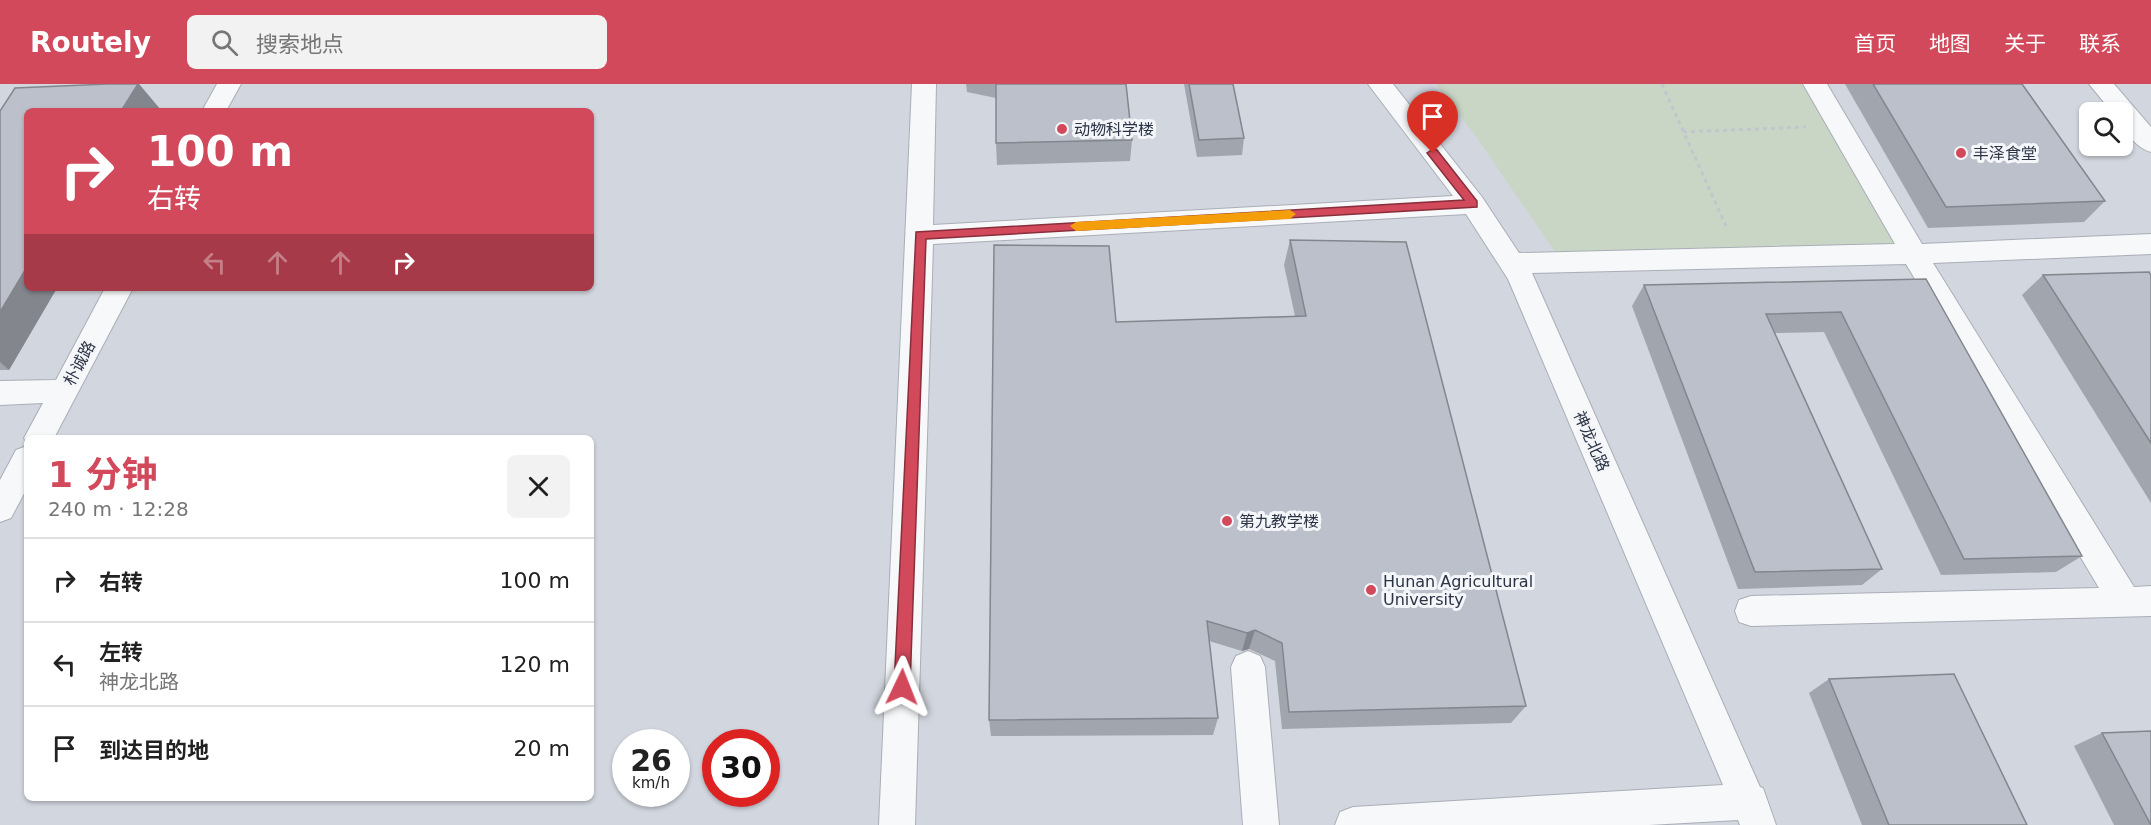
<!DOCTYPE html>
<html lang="zh">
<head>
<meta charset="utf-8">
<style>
	body { margin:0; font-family:"DejaVu Sans","Noto Sans SC",sans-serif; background:#f2f2f2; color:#222; height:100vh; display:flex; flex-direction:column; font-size:22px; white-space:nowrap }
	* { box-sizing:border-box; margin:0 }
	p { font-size:20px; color:#767676 }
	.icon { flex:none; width:33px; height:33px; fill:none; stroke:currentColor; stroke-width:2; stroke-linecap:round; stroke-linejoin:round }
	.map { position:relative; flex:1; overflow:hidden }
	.details { position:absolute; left:24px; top:351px; width:570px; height:366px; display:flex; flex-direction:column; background:#fff; border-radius:9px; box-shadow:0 2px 4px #0004 }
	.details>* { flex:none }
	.guide { position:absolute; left:24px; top:24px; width:570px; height:183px; border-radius:9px; box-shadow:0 2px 4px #0004; background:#d1495b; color:#fff; overflow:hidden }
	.tools { position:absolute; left:2079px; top:18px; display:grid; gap:12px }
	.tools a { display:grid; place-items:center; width:54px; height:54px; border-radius:9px; background:#fff; box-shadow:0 2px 4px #0004; font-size:30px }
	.speed { position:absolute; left:612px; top:645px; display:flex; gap:12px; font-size:30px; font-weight:700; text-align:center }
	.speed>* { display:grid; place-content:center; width:78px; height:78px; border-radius:50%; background:#fff; box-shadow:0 2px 4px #0004; line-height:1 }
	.speed small { font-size:15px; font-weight:400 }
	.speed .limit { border:9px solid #d22; background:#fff; color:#111 }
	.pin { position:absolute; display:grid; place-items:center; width:51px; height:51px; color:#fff; margin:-62px -26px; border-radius:50% 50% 50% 0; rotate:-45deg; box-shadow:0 0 6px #0007 }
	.pin .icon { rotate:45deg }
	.me { position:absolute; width:66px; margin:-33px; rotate:2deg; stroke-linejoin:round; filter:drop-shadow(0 0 4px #0008) }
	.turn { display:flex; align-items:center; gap:21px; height:126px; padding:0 24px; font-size:27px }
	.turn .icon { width:78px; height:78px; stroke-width:2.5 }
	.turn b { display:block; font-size:42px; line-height:51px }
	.lanes { display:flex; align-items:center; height:57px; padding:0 24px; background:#0003; justify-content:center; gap:30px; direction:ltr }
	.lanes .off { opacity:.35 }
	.round { display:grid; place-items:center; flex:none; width:63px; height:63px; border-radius:9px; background:#f2f2f2 }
	.headline { display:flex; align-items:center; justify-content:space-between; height:102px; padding:0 24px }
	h1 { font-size:36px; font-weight:700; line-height:45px; color:#d1495b }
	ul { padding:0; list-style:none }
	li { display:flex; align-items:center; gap:18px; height:84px; padding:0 24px; border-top:2px solid #e0e0e0 }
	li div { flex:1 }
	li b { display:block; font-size:22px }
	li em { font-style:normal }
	header { display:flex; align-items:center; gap:36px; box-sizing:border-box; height:84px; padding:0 30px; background:#d1495b; color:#fff }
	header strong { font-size:28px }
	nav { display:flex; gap:33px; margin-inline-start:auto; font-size:21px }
	.search { width:420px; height:54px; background:#f2f2f2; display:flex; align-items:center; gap:15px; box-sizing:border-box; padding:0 21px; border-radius:9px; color:#767676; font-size:22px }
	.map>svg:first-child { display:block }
</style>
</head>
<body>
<header>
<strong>Routely</strong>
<div class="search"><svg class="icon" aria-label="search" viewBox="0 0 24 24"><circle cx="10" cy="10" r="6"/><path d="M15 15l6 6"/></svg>搜索地点</div>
<nav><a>首页</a><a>地图</a><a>关于</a><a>联系</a></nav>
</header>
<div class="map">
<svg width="2151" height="741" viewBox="0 0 2151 741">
	<rect width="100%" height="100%" fill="#e4e7ec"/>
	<path fill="#d2d6de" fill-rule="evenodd" d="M0,0H2151V741H0ZM27,27H591V204H27ZM2090,28H2122V62H2090ZM27,354H591V714H27ZM626,658H676V710H626ZM716,658H766V710H716Z"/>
	<polygon fill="#c9d6c5" points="1436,0 1815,0 1914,170 1562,178 1477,54"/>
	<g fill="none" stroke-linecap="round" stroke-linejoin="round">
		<g stroke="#a9aeb7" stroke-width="2">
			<g id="street">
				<polygon points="217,0 241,0 226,27 202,27"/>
				<polygon points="912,0 936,0 933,141 1453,112 1368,0 1393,0 1482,113 1519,169 1895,160 1803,0 1827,0 1922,160 2151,150 2151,170 1933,179 2134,503 2151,502 2151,532 1751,542 1739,538 1735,527 1739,516 1751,512 2099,504 1906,180 1532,189 1760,703 1763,704 1776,741 1740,741 1738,736 1649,741 1335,741 1340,728 1353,723 1723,701 1508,195 1466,130 933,160 915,741 879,741"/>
				<path d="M2089,0H2114L2151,43V68C2134,63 2122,45 2122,28H2112Z"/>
				<polygon points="105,204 133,204 54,354 27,354 27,360 24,354 43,319 0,321 0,297 56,296"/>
				<polygon points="27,362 27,404 11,434 0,438 0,396 16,366"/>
				<polygon points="1248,567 1260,572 1265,583 1279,741 1243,741 1231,583 1236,572"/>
			</g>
		</g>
		<g stroke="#c2c5cb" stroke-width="3" stroke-dasharray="4 4" stroke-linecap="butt">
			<polyline points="1662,0 1727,144"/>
			<polyline points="1683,48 1806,43"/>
		</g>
		<use href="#street" fill="#f7f8fa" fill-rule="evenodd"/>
	</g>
	<g fill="#a1a5ae">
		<polygon points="108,0 139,0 160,25 159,27 27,27 27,204 57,204 9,286 0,286 0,27"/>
		<polygon points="966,0 1126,0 1132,56 1130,77 997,81 996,59 996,14 967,8"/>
		<polygon points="1184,0 1233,0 1244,54 1242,71 1197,73"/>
		<polygon points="1845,0 2022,0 2105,117 2084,138 1928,144"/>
		<polygon points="1290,156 1526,622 1511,639 1282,645 1275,577 1249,565 1242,567 1209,557 1218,634 1213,651 991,652 989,636 1116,238 1295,232 1284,181"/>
		<polygon points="2043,191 2151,191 2151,419 2022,211"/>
		<polygon points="1926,195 2082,472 2056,488 1941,491 1824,248 1775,249 1882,485 1862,501 1738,505 1632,222 1644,201"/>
		<polygon points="1829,595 2027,741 1862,741 1809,609"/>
		<polygon points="2102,649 2151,741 2114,741 2074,662"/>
	</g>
	<g fill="#83868d">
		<polygon points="138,0 139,0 160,25 159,27 121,27"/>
		<polygon points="27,183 27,204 57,204 9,286 0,278 0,228"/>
		<polygon points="1255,546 1249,565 1242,567 1247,549"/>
	</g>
	<g fill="#bbc0ca" stroke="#83868d" stroke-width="1.5">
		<polygon points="108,0 138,0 121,27 27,27 27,183 0,228 0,27 15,4"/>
		<polygon points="996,0 1126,0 1132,56 996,59"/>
		<polygon points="1189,0 1233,0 1244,54 1199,56"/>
		<polygon points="1873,0 2022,0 2105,117 1946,123"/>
		<polygon points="1290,156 1406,158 1526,622 1289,628 1282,559 1255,546 1247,549 1207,537 1218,634 989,636 994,161 1109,162 1116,238 1306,232"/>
		<polygon points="2149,188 2151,191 2151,359 2043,191"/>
		<polygon points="1926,195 2082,472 1964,475 1841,228 1766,230 1882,485 1755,488 1644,201"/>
		<polygon points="1954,590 2027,741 1889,741 1829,595"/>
		<polygon points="2151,647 2151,741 2102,649"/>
	</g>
	<polygon fill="#d1495b" stroke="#882f3b" stroke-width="1.5" points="1433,65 1437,66 1477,117 1477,123 926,155 910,603 908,608 902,610 897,608 894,603 916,148 1464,116 1427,69"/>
	<polygon fill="#f59e0b" points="1290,126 1296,130 1290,135 1076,147 1070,142 1076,138"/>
	<g fill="#d1495b" stroke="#f4f6f9" stroke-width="2">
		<circle cx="1062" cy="45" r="6"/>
		<circle cx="1961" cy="69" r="6"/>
		<circle cx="1227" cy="437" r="6"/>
		<circle cx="1371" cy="506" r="6"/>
	</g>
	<g text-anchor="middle" stroke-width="6" stroke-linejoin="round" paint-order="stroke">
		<g font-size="16" fill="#2b3445" stroke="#f4f6f9" text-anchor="start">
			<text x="1074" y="51">动物科学楼</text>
			<text x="1973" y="75">丰泽食堂</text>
			<text x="1239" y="443">第九教学楼</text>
			<text x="1383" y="503">Hunan Agricultural<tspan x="1383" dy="18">University</tspan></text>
		</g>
		<g font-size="16" fill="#2b3445" stroke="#f4f6f9">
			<text transform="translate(79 279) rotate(-62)" y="6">朴诚路</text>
			<text transform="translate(1592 357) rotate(66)" y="6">神龙北路</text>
		</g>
	</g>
</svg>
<div class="tools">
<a><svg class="icon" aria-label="search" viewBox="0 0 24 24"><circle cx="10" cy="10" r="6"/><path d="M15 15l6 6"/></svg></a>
</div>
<div class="speed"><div>26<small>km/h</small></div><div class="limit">30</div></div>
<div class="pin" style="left:1433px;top:69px;background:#d93025"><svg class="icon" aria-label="arrive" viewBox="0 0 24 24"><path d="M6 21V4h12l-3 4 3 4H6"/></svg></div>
<svg class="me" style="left:902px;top:603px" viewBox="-20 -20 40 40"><path d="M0-17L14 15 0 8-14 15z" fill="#d1495b" stroke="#fff" stroke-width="4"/></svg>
<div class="guide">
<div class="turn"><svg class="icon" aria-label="right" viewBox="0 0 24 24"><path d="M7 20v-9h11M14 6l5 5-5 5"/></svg><div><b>100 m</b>右转</div></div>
<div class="lanes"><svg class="icon off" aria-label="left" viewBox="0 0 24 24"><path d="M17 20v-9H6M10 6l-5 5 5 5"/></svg><svg class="icon off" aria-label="ahead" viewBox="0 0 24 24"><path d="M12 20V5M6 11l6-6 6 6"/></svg><svg class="icon off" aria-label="ahead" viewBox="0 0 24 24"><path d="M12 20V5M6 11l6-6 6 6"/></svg><svg class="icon" aria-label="right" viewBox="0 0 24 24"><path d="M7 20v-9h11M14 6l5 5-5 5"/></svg></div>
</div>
<section class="details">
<div class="headline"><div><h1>1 分钟</h1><p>240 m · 12:28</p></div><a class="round"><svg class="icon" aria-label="close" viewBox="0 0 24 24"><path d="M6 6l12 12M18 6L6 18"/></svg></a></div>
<ul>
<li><svg class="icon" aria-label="right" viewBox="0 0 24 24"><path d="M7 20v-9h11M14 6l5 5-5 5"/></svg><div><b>右转</b></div><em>100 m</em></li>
<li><svg class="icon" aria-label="left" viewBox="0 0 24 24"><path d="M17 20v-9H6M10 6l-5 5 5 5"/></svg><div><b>左转</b><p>神龙北路</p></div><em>120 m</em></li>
<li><svg class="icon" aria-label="arrive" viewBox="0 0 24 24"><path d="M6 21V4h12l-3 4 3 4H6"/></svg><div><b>到达目的地</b></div><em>20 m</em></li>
</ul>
</section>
</div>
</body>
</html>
